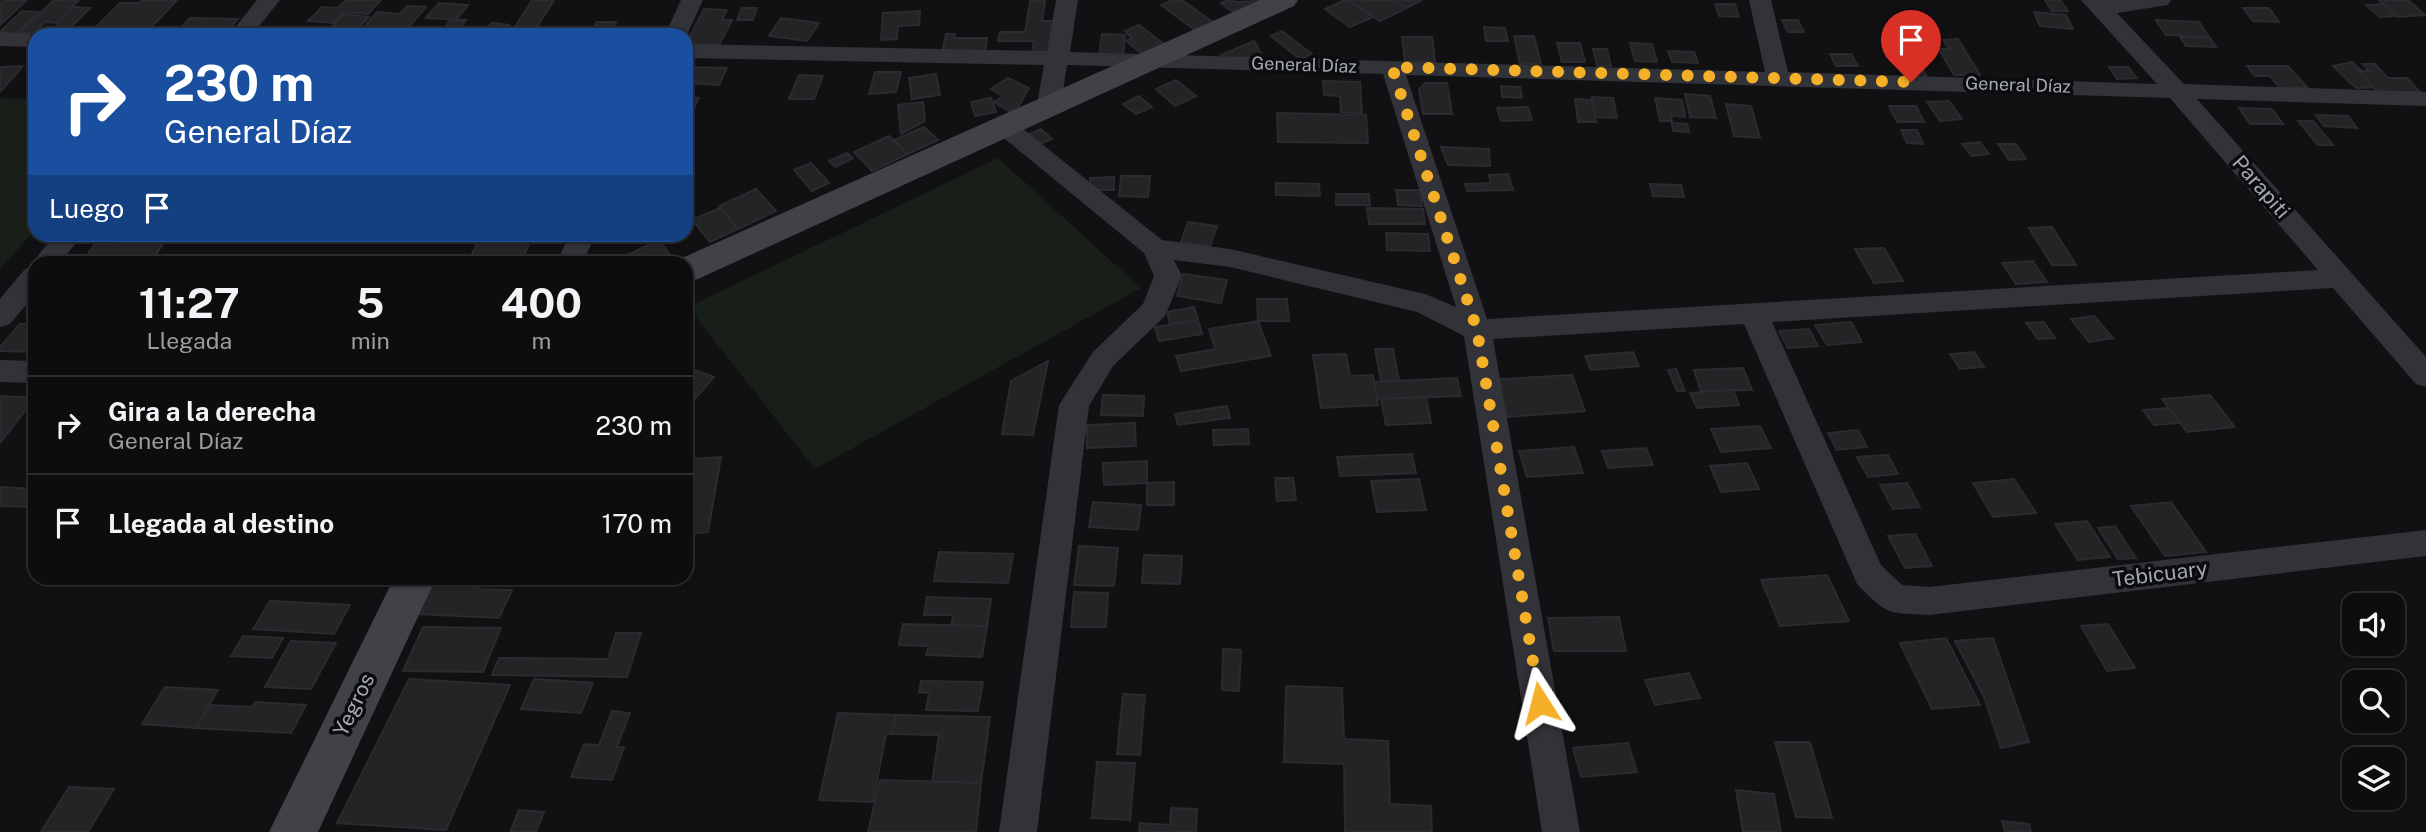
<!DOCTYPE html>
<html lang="es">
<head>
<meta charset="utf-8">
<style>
	body { margin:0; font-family:"Public Sans",sans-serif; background:#1b1b1c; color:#f1f3f6; height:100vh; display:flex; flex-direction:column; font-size:26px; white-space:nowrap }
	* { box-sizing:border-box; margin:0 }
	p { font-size:23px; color:#9a9c9e }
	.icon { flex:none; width:38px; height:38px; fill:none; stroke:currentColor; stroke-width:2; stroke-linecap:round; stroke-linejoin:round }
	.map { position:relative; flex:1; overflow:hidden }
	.panel { position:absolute; left:28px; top:256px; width:665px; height:329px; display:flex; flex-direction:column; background:#0d0d0e; border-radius:21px; box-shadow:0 2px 5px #0004,0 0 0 2px #2d2d2e }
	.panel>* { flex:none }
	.guide { position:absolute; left:28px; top:28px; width:665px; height:214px; border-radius:21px; box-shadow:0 2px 5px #0004,0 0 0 2px #2d2d2e; background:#1a4fa0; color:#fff; overflow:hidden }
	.controls { position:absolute; left:2342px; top:593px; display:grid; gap:14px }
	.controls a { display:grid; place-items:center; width:63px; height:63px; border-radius:14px; background:#0d0d0e; box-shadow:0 2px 5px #0004,0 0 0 2px #2d2d2e; font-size:35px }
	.pin { position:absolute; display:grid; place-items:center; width:60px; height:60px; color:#fff; margin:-72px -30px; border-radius:50% 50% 50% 0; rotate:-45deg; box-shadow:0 0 7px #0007 }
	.pin .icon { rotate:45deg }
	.me { position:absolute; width:77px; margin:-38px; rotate:351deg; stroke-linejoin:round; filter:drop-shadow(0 0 5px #0008) }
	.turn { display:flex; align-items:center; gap:24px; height:147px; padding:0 21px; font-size:32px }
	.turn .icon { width:91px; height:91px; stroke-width:2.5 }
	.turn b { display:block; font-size:49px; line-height:60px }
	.then { display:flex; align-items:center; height:66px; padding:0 21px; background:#0003; gap:14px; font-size:26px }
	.eta { display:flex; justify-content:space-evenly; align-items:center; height:119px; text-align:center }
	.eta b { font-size:42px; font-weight:700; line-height:49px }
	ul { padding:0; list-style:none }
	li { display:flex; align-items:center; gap:21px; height:98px; padding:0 21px; border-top:2px solid #2d2d2e }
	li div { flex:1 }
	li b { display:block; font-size:26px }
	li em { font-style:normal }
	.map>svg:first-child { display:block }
</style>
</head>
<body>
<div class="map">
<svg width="2426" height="832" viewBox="0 0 2426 832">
	<rect width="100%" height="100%" fill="#111113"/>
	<g fill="#181e18">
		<polygon points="0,98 35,99 35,230 0,269"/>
		<polygon points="998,158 1141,288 815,469 688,307"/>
	</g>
	<g fill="#242427" stroke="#2b2b2f" stroke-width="2">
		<polygon points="3,0 27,0 0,25 0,3"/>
		<polygon points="54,0 79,0 56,23 45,22 34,33 19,33"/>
		<polygon points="143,0 177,0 144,35 88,35 120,3 139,3"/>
		<polygon points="346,0 381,0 368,14 344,12 334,23 308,21 322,7 338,8"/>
		<polygon points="532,0 554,0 532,35 510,35"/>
		<polygon points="1172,0 1182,0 1218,26 1200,34 1161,5"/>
		<polygon points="1228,0 1237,2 1280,0 1240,17 1221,3"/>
		<polygon points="1345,0 1348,0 1373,17 1350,27 1325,9"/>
		<polygon points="1348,0 1394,0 1407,8 1380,21"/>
		<polygon points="1394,0 1422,0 1406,8"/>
		<polygon points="2045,0 2060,0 2068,11 2052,11"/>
		<polygon points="2379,0 2408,0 2425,15 2398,17"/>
		<polygon points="1030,1 1045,1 1042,21 1058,21 1054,53 1032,53 1034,41 998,41 1000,32 1025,32"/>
		<polygon points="439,3 468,5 456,20 426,18"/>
		<polygon points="1715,4 1735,4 1739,17 1719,16"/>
		<polygon points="2384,4 2397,16 2380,17 2366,5"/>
		<polygon points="407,6 426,7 403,34 361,31 377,12 400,14"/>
		<polygon points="75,7 90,8 64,34 48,34"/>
		<polygon points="742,8 757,8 753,20 737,20"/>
		<polygon points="2243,8 2269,8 2279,22 2253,21"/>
		<polygon points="704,9 727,10 722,20 732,20 719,45 686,44"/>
		<polygon points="22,11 39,12 16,33 0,32"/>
		<polygon points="920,11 919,25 898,26 897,39 881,40 883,13"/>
		<polygon points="2034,12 2066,15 2073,29 2040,26"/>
		<polygon points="344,14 369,17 352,35 324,35"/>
		<polygon points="190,18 238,19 224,35 174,35"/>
		<polygon points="781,18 819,23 807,41 769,36"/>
		<polygon points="450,20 466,20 455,35 439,35"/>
		<polygon points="1782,20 1798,20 1804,32 1788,32"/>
		<polygon points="2156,20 2199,22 2209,37 2166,35"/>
		<polygon points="597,22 616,22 610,35 589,35"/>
		<polygon points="492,23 509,25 500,35 481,35"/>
		<polygon points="1139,25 1169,48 1147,58 1126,41 1132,38 1125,31"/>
		<polygon points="1484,27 1505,28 1508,41 1486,41"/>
		<polygon points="1282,31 1312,54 1300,59 1271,36"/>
		<polygon points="946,34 955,34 954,38 987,38 985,53 942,53"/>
		<polygon points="1102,34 1125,35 1123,56 1099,55"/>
		<polygon points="1514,36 1534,36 1541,64 1520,64"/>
		<polygon points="1402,37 1432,37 1435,62 1405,62"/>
		<polygon points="2180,37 2210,38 2216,47 2186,46"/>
		<polygon points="1958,39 1980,75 1954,75 1939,49 1949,49 1943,40"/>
		<polygon points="1254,41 1265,60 1229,61 1221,55"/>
		<polygon points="1557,43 1580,43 1585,62 1562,62"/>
		<polygon points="1630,43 1652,44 1657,62 1635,61"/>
		<polygon points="1593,49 1607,49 1611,66 1597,66"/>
		<polygon points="1668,51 1694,52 1698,63 1672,62"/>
		<polygon points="1830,54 1851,54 1858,66 1836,66"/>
		<polygon points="2352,62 2379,87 2356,88 2333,66"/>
		<polygon points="2363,64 2375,64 2388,78 2407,78 2420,92 2378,92 2358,71 2369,71"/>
		<polygon points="23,66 0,92 0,67"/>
		<polygon points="2247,66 2288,66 2307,87 2280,88 2270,76 2255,76"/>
		<polygon points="686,67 727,68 719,85 686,83"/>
		<polygon points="1905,67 1922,67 1927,77 1910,77"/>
		<polygon points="2109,67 2128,67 2137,78 2117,79"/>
		<polygon points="875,72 901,72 896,92 869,94"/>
		<polygon points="936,74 940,95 912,99 909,78"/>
		<polygon points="799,75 823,76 814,99 789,99"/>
		<polygon points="1008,78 1029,88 1019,106 1009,111 994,102 1003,96 991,89"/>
		<polygon points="1176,80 1196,96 1175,106 1156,89"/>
		<polygon points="1323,81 1360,82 1362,113 1341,112 1340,96 1324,95"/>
		<polygon points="1425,83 1447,83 1452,114 1423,114 1419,89"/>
		<polygon points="1501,86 1520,87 1522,98 1502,97"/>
		<polygon points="1685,94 1710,96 1716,118 1690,117"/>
		<polygon points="1139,96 1152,107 1136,114 1123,104"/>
		<polygon points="686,97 699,98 689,117 686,117"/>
		<polygon points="1592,97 1613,98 1617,118 1595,117"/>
		<polygon points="991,98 996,112 975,116 971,102"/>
		<polygon points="1655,98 1682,100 1685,117 1671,116 1672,121 1660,121"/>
		<polygon points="1575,99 1592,100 1596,122 1578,122"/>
		<polygon points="1949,101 1962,119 1940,121 1927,102"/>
		<polygon points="923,102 925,121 901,134 898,105"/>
		<polygon points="1726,104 1751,106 1760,138 1734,136"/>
		<polygon points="1889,106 1916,106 1924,122 1897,122"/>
		<polygon points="1528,107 1532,120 1501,121 1497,108"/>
		<polygon points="2239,108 2272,109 2283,124 2250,124"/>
		<polygon points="1277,113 1366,115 1368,143 1278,142"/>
		<polygon points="2316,115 2348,116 2357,128 2324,126"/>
		<polygon points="2298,121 2313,121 2333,145 2318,145"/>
		<polygon points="1672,123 1687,124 1689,132 1673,131"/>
		<polygon points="924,127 938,140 908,154 894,140"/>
		<polygon points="1041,129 1052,139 1036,146 1025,136"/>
		<polygon points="1901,130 1917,130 1923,144 1907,143"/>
		<polygon points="889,136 908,154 872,171 854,152"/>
		<polygon points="1980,142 1989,154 1972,156 1962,144"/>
		<polygon points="1998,144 2016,144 2026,159 2009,160"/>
		<polygon points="1441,147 1489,149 1490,166 1448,165"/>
		<polygon points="847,153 853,158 835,167 829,161"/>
		<polygon points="811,163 829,183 812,191 794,170"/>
		<polygon points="1508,174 1513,190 1467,191 1465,184 1491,183 1489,175"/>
		<polygon points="1121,176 1150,176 1148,197 1119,196"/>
		<polygon points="1114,177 1114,190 1089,190 1090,178"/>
		<polygon points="1276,183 1319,184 1320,196 1276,195"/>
		<polygon points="1650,184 1681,185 1684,197 1653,196"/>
		<polygon points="756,189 776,211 738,229 719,206"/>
		<polygon points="1396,190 1420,190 1422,206 1398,205"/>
		<polygon points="1336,194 1369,194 1370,205 1336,205"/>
		<polygon points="720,208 738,229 710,242 692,220"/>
		<polygon points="1367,208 1423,209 1425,224 1369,224"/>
		<polygon points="1188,222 1217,226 1210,246 1181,242"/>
		<polygon points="2052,227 2076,265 2052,265 2029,228"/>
		<polygon points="1386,233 1428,234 1430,251 1387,250"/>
		<polygon points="481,235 533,235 522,260 469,260"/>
		<polygon points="659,240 671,256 658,262 633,262 627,255"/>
		<polygon points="164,242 152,261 82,262 95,244"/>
		<polygon points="1884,248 1903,281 1874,283 1855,249"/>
		<polygon points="2033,261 2047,282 2016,284 2002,263"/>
		<polygon points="1183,274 1227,280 1221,303 1177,296"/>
		<polygon points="1257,299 1287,299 1289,321 1258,321"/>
		<polygon points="1194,307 1198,320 1170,324 1167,312"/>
		<polygon points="2094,316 2113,338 2089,342 2071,319"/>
		<polygon points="1198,320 1202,334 1159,341 1155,327"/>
		<polygon points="1258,321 1271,356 1181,371 1176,356 1215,349 1209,329"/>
		<polygon points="1851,322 1862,342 1827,345 1815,325"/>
		<polygon points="2044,322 2055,338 2038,339 2026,323"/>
		<polygon points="20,324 35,324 35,352 0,351 0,347"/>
		<polygon points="1809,329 1818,346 1788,348 1779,331"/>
		<polygon points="1375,349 1393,349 1399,381 1381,381"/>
		<polygon points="1633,352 1639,366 1591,370 1585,356"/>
		<polygon points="1974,352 1984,367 1960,369 1950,354"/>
		<polygon points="1346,354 1350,376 1373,375 1378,405 1321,408 1313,355"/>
		<polygon points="1048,361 1033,435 1002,434 1011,381"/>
		<polygon points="686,367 714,377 686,409"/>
		<polygon points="1743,368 1752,390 1701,391 1694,370"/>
		<polygon points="1676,369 1685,391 1677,391 1668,370"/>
		<polygon points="1572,375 1585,411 1507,417 1503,404 1488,380"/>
		<polygon points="1457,378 1461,396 1377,399 1374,382"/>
		<polygon points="1733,390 1739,405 1697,408 1690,393"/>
		<polygon points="1103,395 1144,396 1143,416 1101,415"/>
		<polygon points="2210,395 2235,427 2187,432 2162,399"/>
		<polygon points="0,396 35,398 0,443"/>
		<polygon points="1426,397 1431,423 1386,425 1381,399"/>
		<polygon points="1227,406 1230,418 1178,425 1175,414"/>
		<polygon points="2169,408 2180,423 2154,425 2143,410"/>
		<polygon points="1135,423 1136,446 1087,448 1087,425"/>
		<polygon points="1760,426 1771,448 1721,452 1711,429"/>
		<polygon points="1248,429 1249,444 1214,445 1213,430"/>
		<polygon points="1858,430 1867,447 1837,450 1828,433"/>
		<polygon points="1574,447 1583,473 1527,477 1519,451"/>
		<polygon points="1646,448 1653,465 1608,468 1602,451"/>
		<polygon points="1412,454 1416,473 1340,476 1337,457"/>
		<polygon points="1888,455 1898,474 1868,477 1857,457"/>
		<polygon points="721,457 708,532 686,534 686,488 692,459"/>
		<polygon points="1147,461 1147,483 1104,485 1103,463"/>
		<polygon points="1747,463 1759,489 1721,492 1710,466"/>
		<polygon points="1275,478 1293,478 1296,500 1277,501"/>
		<polygon points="1419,479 1426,510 1377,512 1371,481"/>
		<polygon points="2014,479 2036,513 1993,517 1973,483"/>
		<polygon points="1174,482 1174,505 1147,505 1147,483"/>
		<polygon points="1907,483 1920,507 1893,509 1880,485"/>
		<polygon points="0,487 35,489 35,507 0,506"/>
		<polygon points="1093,502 1141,505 1138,530 1089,527"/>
		<polygon points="2171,502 2206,552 2165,556 2131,506"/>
		<polygon points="2087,521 2110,557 2078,560 2055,524"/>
		<polygon points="2115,526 2136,558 2118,559 2098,528"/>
		<polygon points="1915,534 1932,566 1905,568 1888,536"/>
		<polygon points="1079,546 1118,548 1114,586 1074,585"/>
		<polygon points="939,552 1013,554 1008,583 934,581"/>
		<polygon points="1144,555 1182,556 1180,584 1142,583"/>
		<polygon points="1827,575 1849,621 1780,626 1761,580"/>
		<polygon points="195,578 248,578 245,583 193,581"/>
		<polygon points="276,578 365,578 361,585 273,584"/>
		<polygon points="447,578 485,578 479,589 512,590 499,618 418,614 432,586 442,586"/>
		<polygon points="1074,592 1108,593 1106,627 1071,627"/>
		<polygon points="927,597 991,599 987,626 951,626 953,615 924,615"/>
		<polygon points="270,601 350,605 334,634 253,629"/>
		<polygon points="1619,617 1626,651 1554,651 1548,618"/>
		<polygon points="903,624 987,626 982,657 926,655 929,646 899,645"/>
		<polygon points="2108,624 2135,668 2107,671 2081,626"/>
		<polygon points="423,627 501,628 483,672 403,671"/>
		<polygon points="616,633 641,633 627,677 492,675 499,658 608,659"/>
		<polygon points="243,636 283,638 272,658 231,656"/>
		<polygon points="1946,638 1980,705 1932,709 1900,643"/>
		<polygon points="1993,638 2029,742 2001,748 1984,697 1955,641"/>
		<polygon points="291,641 336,643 311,689 265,687"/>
		<polygon points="1223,649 1241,650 1239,691 1222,690"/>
		<polygon points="1689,673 1700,698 1655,705 1645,680"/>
		<polygon points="409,679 510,685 446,830 337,823"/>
		<polygon points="534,679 593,683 581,713 521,709"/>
		<polygon points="921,681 983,682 978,711 926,710 929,693 919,692"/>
		<polygon points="1286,686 1342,688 1344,739 1388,741 1390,804 1431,806 1432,832 1345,832 1344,764 1284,762"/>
		<polygon points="165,687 218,690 196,728 142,724"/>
		<polygon points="1123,694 1145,695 1140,755 1117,754"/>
		<polygon points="256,702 306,705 291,733 196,728 210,705 252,707"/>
		<polygon points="612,711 630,713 617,747 624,747 612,780 571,777 584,744 599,745"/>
		<polygon points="838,713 896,715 892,734 886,734 873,802 819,800"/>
		<polygon points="896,715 990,717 981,783 932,782 939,735 892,734"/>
		<polygon points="1775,742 1810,742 1832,818 1796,817"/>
		<polygon points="1628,743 1637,772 1581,777 1573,748"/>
		<polygon points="1097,762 1135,763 1130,820 1092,818"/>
		<polygon points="880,780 981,783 976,832 868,832"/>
		<polygon points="69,787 114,789 88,832 41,832"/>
		<polygon points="1736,790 1774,794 1781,832 1743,832"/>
		<polygon points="1171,808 1197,809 1196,832 1139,832 1140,823 1170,825"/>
		<polygon points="519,810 544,812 536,832 510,832"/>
		<polygon points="2002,821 2029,824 2031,832 2005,832"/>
	</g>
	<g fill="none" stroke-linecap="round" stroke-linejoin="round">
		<g fill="#323338" fill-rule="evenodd">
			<polygon points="257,0 280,0 252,35 229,35"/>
			<polygon points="681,0 703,0 686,37 665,35"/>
			<path d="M1056,0H1078L1070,52L1765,72L1749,0H1771L1788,72L2157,84L2081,0H2171L2168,5L2117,13L2184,84L2426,92V106L2197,99L2426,357V387L2416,384L2333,288L1772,322L1881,565L1902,585L1929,587L2426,530V556L1929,615C1886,613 1888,615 1857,584L1744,324L1493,339L1580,832H1542L1464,336L1417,312L1230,267L1174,260L1182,276L1165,316L1113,366L1089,406L1037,832H999L1059,405L1093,352L1143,304L1154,276L1144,253L994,130L991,125L994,120L1003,117L1012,120L1162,240L1230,249L1425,294L1456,307L1383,74L1067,65L1061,104L1057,109L1049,111L1041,109L1037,104L1044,65L686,58V44L1047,51ZM1406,75L2170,98L2318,270L1487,319Z"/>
			<polygon points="0,32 42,35 35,35 35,47 0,46"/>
			<polygon points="55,234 83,234 61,262 35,262 35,266 33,262"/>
			<polygon points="570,234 596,234 583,262 557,262"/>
			<polygon points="35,266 35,294 10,324 0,327 0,299 25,269"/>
			<polygon points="0,360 35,361 35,383 0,382"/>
		</g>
		<g fill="#404248" fill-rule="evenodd">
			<polygon points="1260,0 1298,0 1294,6 698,279 686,282 686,262 673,262"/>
			<polygon points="394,578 436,578 318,832 269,832"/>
		</g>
	</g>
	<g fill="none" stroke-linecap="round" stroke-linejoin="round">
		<polyline stroke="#f4b028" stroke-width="12" stroke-dasharray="0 21.6" points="1540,703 1477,330 1392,67 1911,82"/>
	</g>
	<g text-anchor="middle" stroke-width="7" stroke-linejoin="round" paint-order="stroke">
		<g font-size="18" fill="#a2a8b4" stroke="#0c0c0e">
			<text transform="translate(1304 65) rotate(2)" y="6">General Díaz</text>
			<text transform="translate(2018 85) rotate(2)" y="6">General Díaz</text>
		</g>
		<g font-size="21" fill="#a2a8b4" stroke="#0c0c0e">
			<text transform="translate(2261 187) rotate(49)" y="7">Parapiti</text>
			<text transform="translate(2160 574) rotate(-7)" y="7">Tebicuary</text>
			<text transform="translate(354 705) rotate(-64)" y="7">Yegros</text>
		</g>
	</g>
</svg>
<div class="controls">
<a><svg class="icon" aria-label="sound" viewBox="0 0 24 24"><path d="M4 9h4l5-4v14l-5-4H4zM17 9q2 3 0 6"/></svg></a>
<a><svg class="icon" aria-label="search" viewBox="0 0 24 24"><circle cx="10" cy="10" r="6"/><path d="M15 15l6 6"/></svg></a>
<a><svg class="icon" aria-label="layers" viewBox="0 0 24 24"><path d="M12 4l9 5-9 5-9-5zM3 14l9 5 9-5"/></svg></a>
</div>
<div class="pin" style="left:1911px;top:82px;background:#d93025"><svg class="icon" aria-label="arrive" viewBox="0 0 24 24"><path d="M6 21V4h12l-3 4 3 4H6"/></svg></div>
<svg class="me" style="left:1540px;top:703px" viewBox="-20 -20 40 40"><path d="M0-17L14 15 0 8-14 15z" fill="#f4b028" stroke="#fff" stroke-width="4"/></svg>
<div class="guide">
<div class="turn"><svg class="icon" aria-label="right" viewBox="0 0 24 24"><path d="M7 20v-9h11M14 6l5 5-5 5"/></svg><div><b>230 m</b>General Díaz</div></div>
<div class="then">Luego<svg class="icon" aria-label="arrive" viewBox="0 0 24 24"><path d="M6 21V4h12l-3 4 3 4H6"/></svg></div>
</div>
<section class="panel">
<div class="eta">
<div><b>11:27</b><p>Llegada</p></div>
<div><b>5</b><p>min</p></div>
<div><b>400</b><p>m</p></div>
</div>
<ul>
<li><svg class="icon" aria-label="right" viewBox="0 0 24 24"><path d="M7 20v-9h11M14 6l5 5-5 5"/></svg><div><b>Gira a la derecha</b><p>General Díaz</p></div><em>230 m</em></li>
<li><svg class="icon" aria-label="arrive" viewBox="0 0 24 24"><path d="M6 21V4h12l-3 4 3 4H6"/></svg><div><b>Llegada al destino</b></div><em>170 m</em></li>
</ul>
</section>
</div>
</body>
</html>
